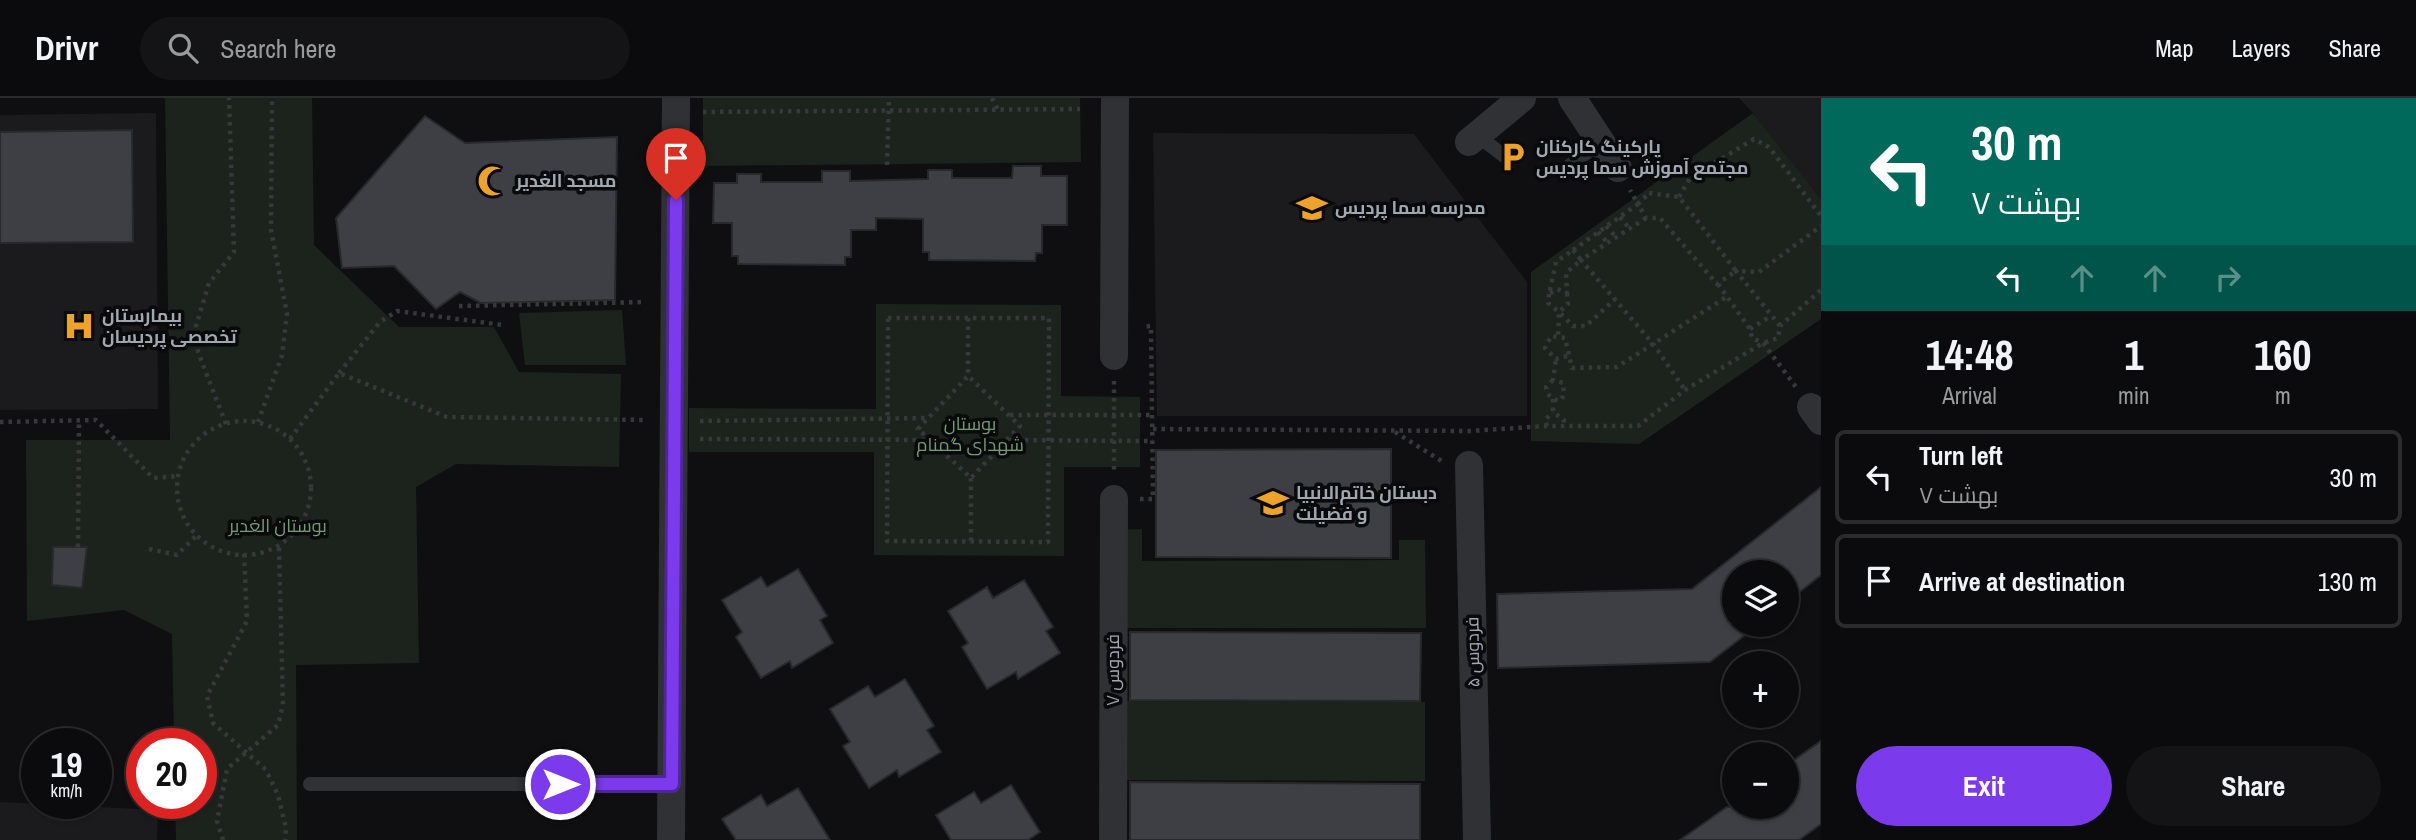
<!DOCTYPE html>
<html lang="en">
<head>
<meta charset="utf-8">
<style>
	body { margin:0; font-family:"Archivo Narrow",Cairo,sans-serif; background:#141416; color:#f1f3f6; height:100vh; display:flex; flex-direction:column; font-size:26px; white-space:nowrap }
	* { box-sizing:border-box; margin:0 }
	p { font-size:23px; color:#9a9b9d }
	.icon { flex:none; width:38px; height:38px; fill:none; stroke:currentColor; stroke-width:2; stroke-linecap:round; stroke-linejoin:round }
	.map { position:relative; flex:1; overflow:hidden }
	.sheet { display:flex; flex-direction:column; background:#0b0b0d; width:595px }
	.sheet>* { flex:none }
	.top-card { background:#00695c; color:#fff; overflow:hidden }
	.tools { position:absolute; left:1722px; top:462px; display:grid; gap:14px }
	.tools a { display:grid; place-items:center; width:77px; height:77px; border-radius:50%; background:#0b0b0d; box-shadow:0 2px 5px #0004,0 0 0 2px #2b2b2e; font-size:35px }
	.speed { position:absolute; left:21px; top:630px; display:flex; gap:14px; font-size:35px; font-weight:700; text-align:center }
	.speed>* { display:grid; place-content:center; width:91px; height:91px; border-radius:50%; background:#0b0b0d; box-shadow:0 2px 5px #0004,0 0 0 2px #2b2b2e; line-height:1 }
	.speed small { font-size:18px; font-weight:400 }
	.speed .limit { border:10px solid #d22; background:#fff; color:#111 }
	.pin { position:absolute; display:grid; place-items:center; width:60px; height:60px; color:#fff; margin:-72px -30px; border-radius:50% 50% 50% 0; rotate:-45deg; box-shadow:0 0 7px #0007 }
	.pin .icon { rotate:45deg }
	.me { position:absolute; width:77px; margin:-38px; rotate:90deg; stroke-linejoin:round; filter:drop-shadow(0 0 5px #0008) }
	.turn { display:flex; align-items:center; gap:24px; height:147px; padding:0 35px; font-size:32px }
	.turn .icon { width:91px; height:91px; stroke-width:2.5 }
	.turn b { display:block; font-size:49px; line-height:60px }
	.lanes { display:flex; align-items:center; height:66px; padding:0 35px; background:#0003; justify-content:center; gap:35px; direction:ltr }
	.lanes .off { opacity:.35 }
	.eta { display:flex; justify-content:space-evenly; align-items:center; height:119px; text-align:center }
	.eta b { font-size:42px; font-weight:700; line-height:49px }
	.primary-button { display:flex; gap:14px; margin-top:auto; padding:14px 35px }
	.primary-button a { flex:1; height:80px; border-radius:42px; background:#7c3aed; color:#fff; font-size:28px; font-weight:700; line-height:80px; text-align:center }
	.primary-button a+a { background:#141416; color:#f1f3f6 }
	ul { padding:0; list-style:none }
	li { display:flex; align-items:center; gap:21px; height:94px; margin:0 14px 10px; padding:0 21px; border:4px solid #2b2b2e; border-radius:10px }
	li div { flex:1 }
	li b { display:block; font-size:26px }
	li em { font-style:normal }
	header { display:flex; align-items:center; gap:42px; box-sizing:border-box; height:98px; padding:0 35px; background:#0b0b0d; border-bottom:2px solid #2b2b2e }
	header strong { font-size:33px }
	nav { display:flex; gap:38px; margin-inline-start:auto; font-size:24px }
	.search { width:490px; height:63px; background:#141416; display:flex; align-items:center; gap:18px; box-sizing:border-box; padding:0 24px; border-radius:38px; color:#9a9b9d; font-size:26px }
	main { display:flex; flex:1; min-height:0 }
	.map>svg:first-child { display:block }
</style>
</head>
<body>
<header>
<strong>Drivr</strong>
<div class="search"><svg class="icon" aria-label="search" viewBox="0 0 24 24"><circle cx="10" cy="10" r="6"/><path d="M15 15l6 6"/></svg>Search here</div>
<nav><a>Map</a><a>Layers</a><a>Share</a></nav>
</header>
<main>
<div class="map">
<svg width="1821" height="742" viewBox="0 0 1821 742">
	<rect width="100%" height="100%" fill="#0f0f11"/>
	<g fill="#1b1b1e">
		<polygon points="1739,0 1821,0 1821,101 1753,15"/>
		<polygon points="156,15 158,311 0,312 0,145 133,143 132,32 0,34 0,17"/>
		<polygon points="1153,35 1414,36 1527,184 1527,318 1157,318"/>
		<polygon points="0,704 158,712 157,742 0,742"/>
	</g>
	<g fill="#1c231c">
		<polygon points="165,0 312,0 314,147 399,229 494,229 519,274 621,276 619,369 456,366 416,389 419,565 296,567 297,742 176,742 175,705 201,705 201,646 174,646 172,536 124,512 27,523 26,342 170,342"/>
		<polygon points="703,0 1080,0 1081,64 703,68"/>
		<polygon points="1753,15 1821,101 1821,221 1639,346 1531,343 1531,174"/>
		<polygon points="876,206 1061,207 1061,298 1140,299 1140,369 1064,369 1064,458 874,457 874,354 689,354 689,310 876,311"/>
		<polygon points="622,212 626,267 525,267 519,215"/>
		<polygon points="1142,431 1142,463 1399,462 1399,442 1425,442 1426,530 1112,530 1112,432"/>
		<polygon points="1116,603 1425,604 1425,683 1116,682"/>
	</g>
	<g fill="#3e3f44" stroke="#29292d" stroke-width="2">
		<polygon points="425,18 465,45 617,39 615,202 481,205 460,194 436,211 394,168 342,170 336,120"/>
		<polygon points="132,32 133,144 0,145 0,34"/>
		<polygon points="1013,68 1041,68 1041,78 1067,78 1067,127 1042,127 1042,155 1036,155 1035,163 929,162 929,154 923,154 923,121 876,120 876,132 851,132 851,159 845,159 845,167 738,166 738,158 732,158 732,125 713,125 714,85 737,85 737,76 761,76 761,84 822,84 822,73 850,73 850,83 928,81 928,72 952,72 952,80 1012,80"/>
		<polygon points="1391,351 1391,460 1156,459 1156,352"/>
		<polygon points="1821,389 1821,477 1787,504 1787,474 1734,474 1734,527 1758,527 1710,564 1498,570 1497,496 1692,491"/>
		<polygon points="53,449 87,449 82,490 52,487"/>
		<polygon points="798,471 827,518 820,522 833,545 792,570 790,563 761,580 736,539 742,534 722,502 761,479 767,489"/>
		<polygon points="1024,482 1053,529 1046,533 1060,555 1018,581 1016,574 987,591 962,549 968,545 948,513 987,489 993,500"/>
		<polygon points="1130,534 1421,535 1420,603 1130,602"/>
		<polygon points="905,581 934,628 927,632 941,654 899,679 897,672 869,690 843,648 850,644 830,611 868,588 875,599"/>
		<polygon points="1821,643 1821,726 1799,742 1680,742 1727,709 1787,709 1787,667"/>
		<polygon points="1130,684 1420,686 1420,742 1130,742"/>
		<polygon points="1011,687 1040,734 1028,742 951,742 936,717 974,694 981,705"/>
		<polygon points="798,690 830,742 736,742 722,721 761,697 767,708"/>
	</g>
	<g fill="none" stroke-linecap="round" stroke-linejoin="round">
		<g stroke="#36383c" stroke-width="4.5" stroke-dasharray="3.5 5" stroke-linecap="butt">
			<polyline points="992,0 998,12"/>
			<polyline points="703,14 1080,11"/>
			<polyline points="887,67 889,0"/>
			<polygon points="1649,95 1679,99 1736,173 1717,186 1660,120 1646,120 1638,106"/>
			<polyline points="1679,99 1690,80 1754,41 1769,49 1821,118"/>
			<polyline points="1620,119 1629,130"/>
			<polyline points="1646,120 1581,162 1654,247 1685,292"/>
			<polyline points="1606,128 1616,139"/>
			<polyline points="1598,134 1607,144"/>
			<polygon points="1573,152 1581,162 1566,175 1567,195 1557,191 1549,196 1556,164"/>
			<polyline points="1573,152 1638,106 1630,92"/>
			<polyline points="1718,186 1750,231 1752,240 1763,245 1796,289"/>
			<polyline points="1567,195 1568,206 1559,214 1573,228 1586,228 1615,201"/>
			<polyline points="1549,196 1548,205 1559,214 1558,239"/>
			<polyline points="459,208 646,204"/>
			<polygon points="888,220 1049,220 1048,444 887,443"/>
			<polyline points="968,220 968,278 918,331 971,380 1020,328 968,278"/>
			<polyline points="1780,228 1736,173 1759,174 1821,128"/>
			<polyline points="1750,231 1771,218"/>
			<polyline points="1567,258 1556,261 1545,250 1551,238 1565,240 1572,270 1617,269 1728,198"/>
			<polyline points="339,275 380,224 397,213 503,227"/>
			<path d="M1553,282L1546,289C1547,298 1552,301 1560,303L1564,297L1563,285L1553,282L1556,261"/>
			<polyline points="1114,283 1114,373"/>
			<polyline points="1553,301 1553,314 1564,322 1563,329"/>
			<polyline points="1010,317 1152,317"/>
			<polyline points="700,323 928,320"/>
			<circle cx="244" cy="390" r="67"/>
			<polyline points="0,324 96,322 153,380 178,378"/>
			<polyline points="258,324 282,257 287,216 271,132 272,0"/>
			<polyline points="226,326 198,254 196,228 209,185 234,154 229,0"/>
			<polyline points="1547,328 1545,322 1553,314"/>
			<polyline points="1153,331 1470,333 1547,328 1638,328 1685,292 1763,245 1778,240 1780,228 1821,192"/>
			<polyline points="1395,334 1443,364"/>
			<polyline points="290,341 339,275 447,319 646,322"/>
			<polyline points="700,341 929,342"/>
			<polyline points="1008,342 1153,343"/>
			<polyline points="971,380 971,444"/>
			<polyline points="1140,401 1153,401 1151,228 1142,229"/>
			<polyline points="78,449 79,322"/>
			<polyline points="149,451 177,457 197,437"/>
			<polyline points="244,456 247,523 207,598 213,625 266,672 278,697 286,730 285,742"/>
			<polyline points="223,742 217,723 227,671 278,627 283,607 279,448"/>
		</g>
		<g stroke="#303135" stroke-width="14">
			<polyline points="1477,37 1504,58"/>
			<polyline points="1563,73 1600,44"/>
			<polyline points="310,686 672,686"/>
		</g>
		<g stroke="#303135" stroke-width="28">
			<polyline points="1572,0 1618,70"/>
			<polyline points="1469,44 1522,0"/>
			<polyline points="1114,258 1115,0"/>
			<polyline points="1811,309 1821,323"/>
			<polyline points="1469,367 1477,742"/>
			<polyline points="671,742 676,0"/>
			<polyline points="1113,742 1114,401"/>
		</g>
	</g>
	<g fill="none" stroke-linecap="round" stroke-linejoin="round">
		<g stroke="#51269a" stroke-width="18">
			<polyline id="route" points="560,686 672,686 676,102"/>
		</g>
		<use href="#route" stroke="#7c3aed" stroke-width="12"/>
	</g>
	<defs>
		<g id="parking-bare" transform="scale(2.415)"><path d="M-3.5-5.5H1a3.5 3.5 0 0 1 0 7H-1V5.5H-3.5ZM-1-3.4V-.6H.8a1.4 1.4 0 0 0 0-2.8Z" fill="#eda22b" stroke="#0a0a0c" stroke-width="2.5" paint-order="stroke"/></g>
		<g id="mosque-bare" transform="scale(2.415)"><path d="M3.5-4.9A6 6 0 1 0 3.5 4.9A5 5 0 1 1 3.5-4.9Z" fill="#eda22b" stroke="#0a0a0c" stroke-width="2.5" paint-order="stroke"/></g>
		<g id="university-bare" transform="scale(2.415)"><path d="M0-5L7-2L0 1L-7-2ZM-4 1L0 2.5L4 1V4Q0 6-4 4Z" fill="#eda22b" stroke="#0a0a0c" stroke-width="2.5" paint-order="stroke"/></g>
		<g id="hospital-bare" transform="scale(2.415)"><path d="M-5-5h3v3.5h4V-5h3V5h-3V1.5h-4V5h-3Z" fill="#eda22b" stroke="#0a0a0c" stroke-width="2.5" paint-order="stroke"/></g>
		<g id="school-bare" transform="scale(2.415)"><path d="M0-5L7-2L0 1L-7-2ZM-4 1L0 2.5L4 1V4Q0 6-4 4Z" fill="#eda22b" stroke="#0a0a0c" stroke-width="2.5" paint-order="stroke"/></g>
	</defs>
	<g fill-rule="evenodd">
		<use href="#parking-bare" x="1513" y="59"/>
		<use href="#mosque-bare" x="493" y="83"/>
		<use href="#university-bare" x="1312" y="110"/>
		<use href="#hospital-bare" x="79" y="228"/>
		<use href="#school-bare" x="1273" y="405"/>
	</g>
	<g text-anchor="middle" stroke-width="7" stroke-linejoin="round" paint-order="stroke">
		<g font-size="18" font-weight="bold" fill="#a1a7b1" stroke="#0a0a0c" text-anchor="start">
			<text x="1536" y="55">پارکینگ کارکنان<tspan x="1536" dy="21">مجتمع آموزش سما پردیس</tspan></text>
			<text x="516" y="89">مسجد الغدیر</text>
			<text x="1335" y="116">مدرسه سما پردیس</text>
			<text x="102" y="224">بیمارستان<tspan x="102" dy="21">تخصصی پردیسان</tspan></text>
			<text x="1296" y="401">دبستان خاتم‌الانبیا<tspan x="1296" dy="21">و فضیلت</tspan></text>
		</g>
		<g font-size="18" fill="#789c78" stroke="#0a0a0c">
			<text x="970" y="332">بوستان<tspan x="970" dy="21">شهدای گمنام</tspan></text>
			<text x="278" y="434">بوستان الغدیر</text>
		</g>
		<g font-size="18" fill="#a1a7b1" stroke="#0a0a0c">
			<text transform="translate(1473 554) rotate(-91)" y="6">فردوس ۵</text>
			<text transform="translate(1113 572) rotate(-90)" y="6">فردوس ۷</text>
		</g>
	</g>
</svg>
<div class="tools">
<a><svg class="icon" aria-label="layers" viewBox="0 0 24 24"><path d="M12 4l9 5-9 5-9-5zM3 14l9 5 9-5"/></svg></a>
<a>+</a>
<a>−</a>
</div>
<div class="speed"><div>19<small>km/h</small></div><div class="limit">20</div></div>
<div class="pin" style="left:676px;top:102px;background:#d93025"><svg class="icon" aria-label="arrive" viewBox="0 0 24 24"><path d="M6 21V4h12l-3 4 3 4H6"/></svg></div>
<svg class="me" style="left:560px;top:686px" viewBox="-20 -20 40 40"><circle r="17" fill="#7c3aed" stroke="#fff" stroke-width="3"/><path d="M0-11L8 9 0 5-8 9z" fill="#fff"/></svg>
</div>
<section class="sheet">
<div class="top-card">
<div class="turn"><svg class="icon" aria-label="left" viewBox="0 0 24 24"><path d="M17 20v-9H6M10 6l-5 5 5 5"/></svg><div><b>30 m</b>بهشت ۷</div></div>
<div class="lanes"><svg class="icon" aria-label="left" viewBox="0 0 24 24"><path d="M17 20v-9H6M10 6l-5 5 5 5"/></svg><svg class="icon off" aria-label="ahead" viewBox="0 0 24 24"><path d="M12 20V5M6 11l6-6 6 6"/></svg><svg class="icon off" aria-label="ahead" viewBox="0 0 24 24"><path d="M12 20V5M6 11l6-6 6 6"/></svg><svg class="icon off" aria-label="right" viewBox="0 0 24 24"><path d="M7 20v-9h11M14 6l5 5-5 5"/></svg></div>
</div>
<div class="eta">
<div><b>14:48</b><p>Arrival</p></div>
<div><b>1</b><p>min</p></div>
<div><b>160</b><p>m</p></div>
</div>
<ul>
<li><svg class="icon" aria-label="left" viewBox="0 0 24 24"><path d="M17 20v-9H6M10 6l-5 5 5 5"/></svg><div><b>Turn left</b><p>بهشت ۷</p></div><em>30 m</em></li>
<li><svg class="icon" aria-label="arrive" viewBox="0 0 24 24"><path d="M6 21V4h12l-3 4 3 4H6"/></svg><div><b>Arrive at destination</b></div><em>130 m</em></li>
</ul>
<div class="primary-button"><a>Exit</a><a>Share</a></div>
</section>
</main>
</body>
</html>
